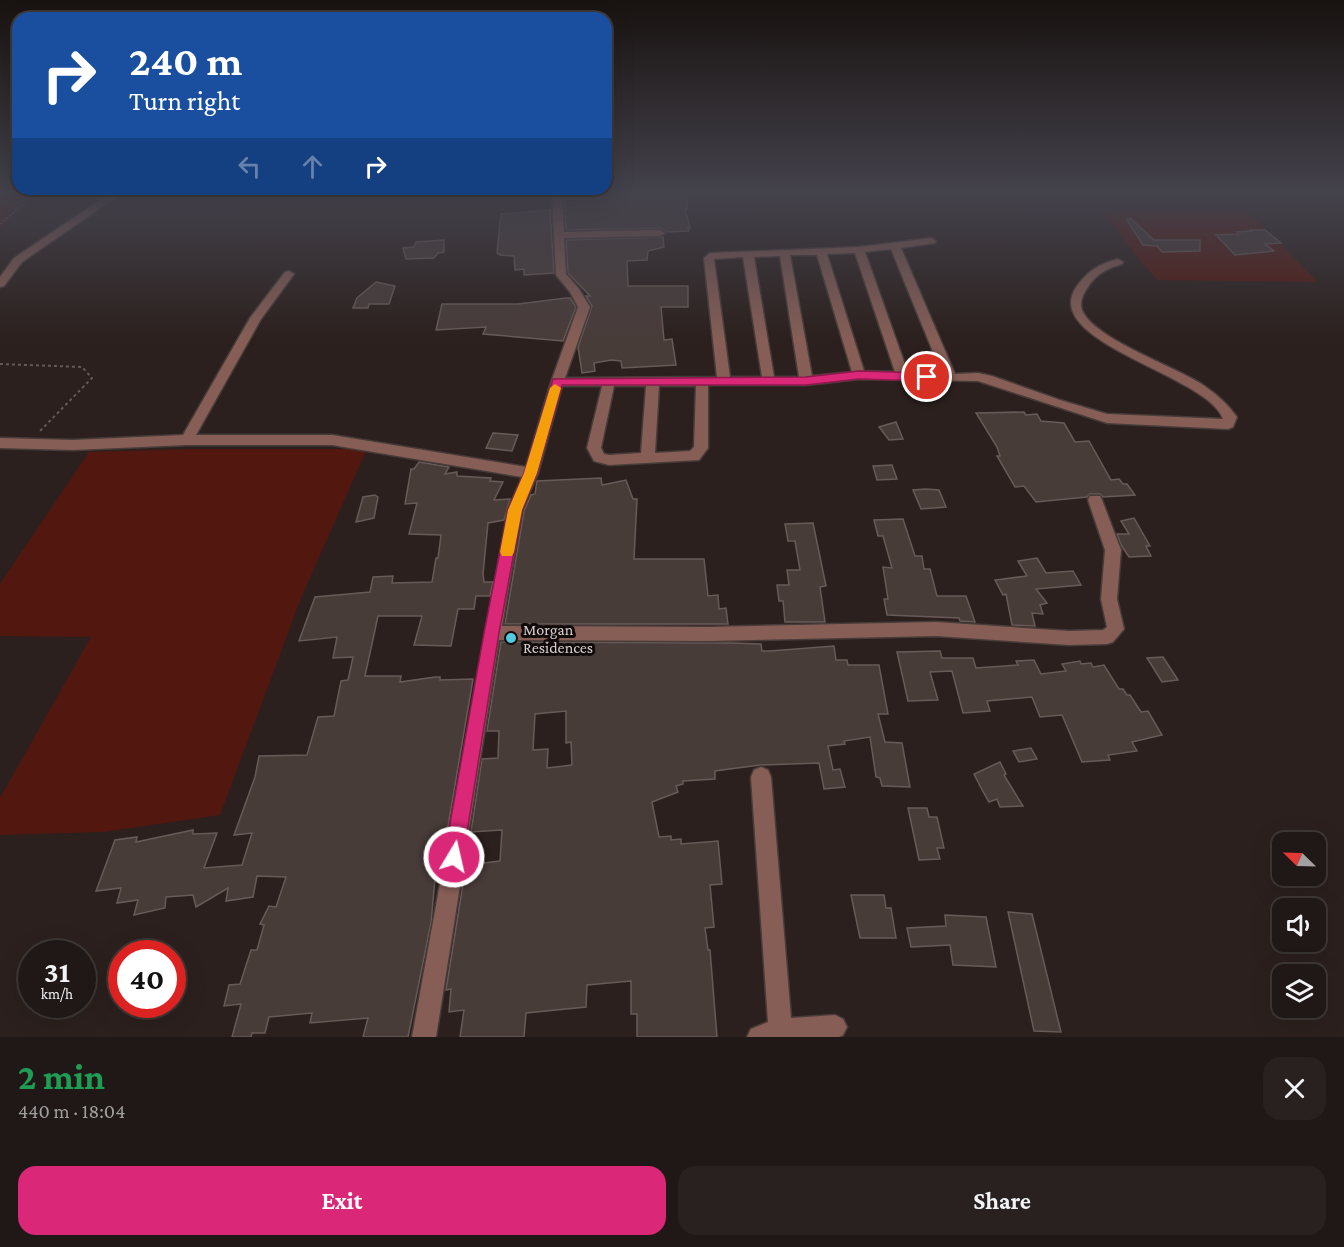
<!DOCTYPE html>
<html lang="en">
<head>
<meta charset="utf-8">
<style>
	body { margin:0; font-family:"Crimson Pro",serif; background:#28211f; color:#f1f3f6; height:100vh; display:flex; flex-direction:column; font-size:22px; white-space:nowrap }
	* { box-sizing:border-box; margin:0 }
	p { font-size:20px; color:#a2a0a1 }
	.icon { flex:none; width:33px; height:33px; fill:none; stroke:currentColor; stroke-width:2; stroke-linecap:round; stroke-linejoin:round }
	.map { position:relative; height:1037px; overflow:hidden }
	.sheet { display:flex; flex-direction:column; background:#201816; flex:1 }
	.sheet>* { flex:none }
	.banner { position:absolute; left:12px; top:12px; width:600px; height:183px; border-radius:18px; box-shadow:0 6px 24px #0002,0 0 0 2px #3d3735; background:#1a4fa0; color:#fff; overflow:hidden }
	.needle { width:39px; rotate:293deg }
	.buttons { position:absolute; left:1272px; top:832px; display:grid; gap:12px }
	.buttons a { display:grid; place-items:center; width:54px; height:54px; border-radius:12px; background:#201816; box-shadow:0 6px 24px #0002,0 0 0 2px #3d3735; font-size:30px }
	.speed { position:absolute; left:18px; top:940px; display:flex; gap:12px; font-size:30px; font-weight:700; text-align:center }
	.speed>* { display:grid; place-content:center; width:78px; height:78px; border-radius:50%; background:#201816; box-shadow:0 6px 24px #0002,0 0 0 2px #3d3735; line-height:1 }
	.speed small { font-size:15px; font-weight:400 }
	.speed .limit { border:9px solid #d22; background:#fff; color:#111 }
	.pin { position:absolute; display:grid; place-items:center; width:51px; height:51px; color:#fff; margin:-26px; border:3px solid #fff; border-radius:50%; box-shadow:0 2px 6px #0007 }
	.me { position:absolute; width:66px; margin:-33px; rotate:9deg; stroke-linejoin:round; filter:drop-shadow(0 0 4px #0008) }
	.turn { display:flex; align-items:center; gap:21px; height:126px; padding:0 18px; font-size:27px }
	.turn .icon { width:78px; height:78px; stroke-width:2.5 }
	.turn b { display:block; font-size:42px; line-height:51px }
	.lanes { display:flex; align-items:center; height:57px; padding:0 18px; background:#0003; justify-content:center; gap:30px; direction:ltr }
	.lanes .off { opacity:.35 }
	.round { display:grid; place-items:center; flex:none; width:63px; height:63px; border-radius:18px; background:#28211f }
	.overview { display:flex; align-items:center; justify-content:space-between; height:102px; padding:0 18px }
	h1 { font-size:36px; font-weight:700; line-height:45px; color:#1e9e55 }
	.cta { display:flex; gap:12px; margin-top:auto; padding:12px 18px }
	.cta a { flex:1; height:69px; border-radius:18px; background:#db2777; color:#fff; font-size:24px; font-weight:700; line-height:69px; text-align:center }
	.cta a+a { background:#28211f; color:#f1f3f6 }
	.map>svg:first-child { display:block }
</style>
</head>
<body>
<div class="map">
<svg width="1344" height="1037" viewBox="0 0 1344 1037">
	<rect width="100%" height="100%" fill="#2b201d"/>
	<g fill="#521810">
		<polygon points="0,195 29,195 4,217 12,218 0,228"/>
		<polygon points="1248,211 1318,282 1158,280 1139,260 1104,212"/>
		<polygon points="191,449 359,449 366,451 301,598 220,815 104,832 0,835 0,798 91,637 0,636 0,584 89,452"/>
	</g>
	<g fill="#483c39" stroke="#685a58" stroke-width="1.5" fill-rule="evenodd">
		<polygon points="564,195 685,195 688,209 685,209 690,228 688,228 689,231 667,232 660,228 566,230"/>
		<polygon points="550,210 554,273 524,275 524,269 515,270 514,256 500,255 497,253 501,214"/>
		<polygon points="1130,218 1154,240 1200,240 1200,251 1162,252 1157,246 1143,245 1127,220"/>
		<polygon points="1249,230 1265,230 1281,243 1265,244 1274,251 1235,255 1216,235 1239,234 1237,232 1251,231"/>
		<polygon points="663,237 664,247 648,251 647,260 627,261 628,286 688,286 688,307 661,307 664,340 672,339 676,365 622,368 621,361 611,360 594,363 595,371 582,373 578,347 592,306 586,296 590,296 568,273 566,240"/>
		<polygon points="444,240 444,252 438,253 434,258 406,259 403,248 414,247 416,242"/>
		<polygon points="376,282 395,286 389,304 369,304 368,308 353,308 357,298"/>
		<polygon points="566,298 570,298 576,307 563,341 483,334 486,327 436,330 442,304 518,304"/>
		<polygon points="1024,412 1026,415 1037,414 1041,421 1064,423 1075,442 1089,441 1111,480 1119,479 1123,484 1127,484 1135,495 1103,497 1100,494 1090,494 1087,497 1036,502 1024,486 1015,487 997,456 1000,456 997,447 976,413"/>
		<polygon points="896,422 903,439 889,440 879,427"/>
		<polygon points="493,433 518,435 512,451 486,448"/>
		<polygon points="419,462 449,467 445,474 457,472 457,476 491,478 490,481 503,482 494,500 510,499 504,520 488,523 483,574 484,582 493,582 490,596 476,596 474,609 458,609 451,646 414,645 422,616 378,616 365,676 401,676 400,682 435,677 440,677 440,680 473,679 439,879 435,879 431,923 408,1037 363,1037 368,1018 310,1023 312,1013 269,1017 265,1033 252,1033 251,1037 232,1037 241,1004 224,1006 229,985 240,984 251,950 257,950 264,925 260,924 269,906 276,907 286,877 257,876 253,897 226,901 228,888 196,907 193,895 166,897 165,908 134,915 138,900 117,903 121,888 96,891 115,840 137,837 136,842 193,830 193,834 217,833 204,868 242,865 252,833 234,835 255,777 259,756 307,755 318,717 334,716 341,681 348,680 353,657 333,658 337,637 299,641 315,597 370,592 373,577 393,576 392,583 432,582 436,558 438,558 441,535 409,534 417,503 405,504 411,469 414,469"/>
		<polygon points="892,465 897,479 877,480 873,466"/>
		<polygon points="601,478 602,485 626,480 633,499 637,499 634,559 704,559 708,596 718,595 719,609 726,608 728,624 505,624 524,511 531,495 535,494 537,481"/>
		<polygon points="926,489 939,490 946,507 921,509 913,490"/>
		<polygon points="375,495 378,497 374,518 356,522 363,497"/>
		<polygon points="1134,518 1150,546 1146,546 1151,556 1129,557 1121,545 1117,534 1129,534 1121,521"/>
		<polygon points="903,519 915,556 922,556 924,569 930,569 937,596 966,596 975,622 960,621 959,618 887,615 884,599 888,599 883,567 892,568 883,536 878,536 874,520"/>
		<polygon points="813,523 826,586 820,587 825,622 785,622 783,601 779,601 777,585 789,585 787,570 800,570 795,541 788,541 785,524"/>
		<polygon points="1037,558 1046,573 1073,571 1081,585 1036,589 1047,603 1040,605 1043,614 1032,613 1035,626 1012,625 1006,594 1003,595 995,580 1027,576 1018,561"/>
		<path d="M501,642L731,643L761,644L762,651H770L834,646L836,660H847L848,665H879L888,714H878L885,742L902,743L910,787L882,786L880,778L876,777L870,737L844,741L845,744L828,746L833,770L840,769L845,787L824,789L819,763L760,765L715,771V779L683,781V784L676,786L678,792L652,802L659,837L671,836V840L681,839V844L718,841L722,884L710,885L714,927L705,928L708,950H710L717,1037H637V1014H631V981L587,985L586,1007L526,1013L524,1037H460L464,1010L449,1012L451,989L446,990L466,865L500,861L502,830L471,832L482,759L498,758L499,731H487ZM566,711V743L571,742L572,765L547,768L548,749L533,750L535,714Z"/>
		<polygon points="940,651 942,658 973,658 976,668 1018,665 1016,661 1034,660 1041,674 1066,671 1062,664 1080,661 1081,664 1091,663 1093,667 1104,665 1119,689 1123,689 1127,695 1130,695 1141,712 1148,711 1162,735 1132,742 1137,751 1108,755 1110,760 1082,762 1062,715 1040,717 1032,697 987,701 990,711 963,713 952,671 930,672 938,700 908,701 897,652"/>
		<polygon points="1163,657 1178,680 1162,682 1147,658"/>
		<polygon points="1031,748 1037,759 1019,762 1013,751"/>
		<polygon points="1000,762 1006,774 1004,775 1023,806 1000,807 997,799 989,802 981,788 974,774"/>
		<polygon points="908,808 927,808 929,817 937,817 944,848 937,848 940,859 919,860"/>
		<polygon points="851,895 884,895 886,908 891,908 896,938 860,938"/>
		<polygon points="1008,912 1032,914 1061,1032 1034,1031"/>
		<polygon points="945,915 986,917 996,967 953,965 950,945 911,947 907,928 946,926"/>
	</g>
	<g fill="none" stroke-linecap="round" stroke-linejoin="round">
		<g stroke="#473c39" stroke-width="3">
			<g id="minor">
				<polygon points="108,195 119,195 22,262 4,286 0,287 0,277 14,258"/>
				<path d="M552,195H562L564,232L660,230L665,233L660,236L564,238L566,274L579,289L590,307L565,378L717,377L704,258L710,253L859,247L931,238L936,241L935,243L901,248L955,374L978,373L992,376L1060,400L1107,414L1223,419C1209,375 1037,342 1077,286C1089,270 1099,264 1118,259L1123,262L1122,264C1105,269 1095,275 1086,290C1082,296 1079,305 1083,312C1096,339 1173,366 1200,383C1214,392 1227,403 1237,417L1233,427L1228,429L1107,423L978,381L859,379L806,385H708V448L699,460L609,465L594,461L587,448L602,386H562L538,473L522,510L502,626L708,627L936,622L1069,631L1103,630L1107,627L1101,599L1105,550L1088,500L1090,496H1100L1102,500L1121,550L1117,599L1124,629L1113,642L1107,644L1069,645L936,636L708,641L499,640L436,1037H412L508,510L522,477L332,445H187L73,450L0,448V438L73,440L183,435L250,318L285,272L289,271L294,274L261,319L196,435H332L526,467L551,382L578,307L570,292L556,275ZM891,249L942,374L908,373L865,252ZM855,253L895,372L864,371L827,254ZM790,255H817L852,372L812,376ZM780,256L799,377H774L754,257ZM743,257L762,377H730L714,259ZM614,386H646L641,453L609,455L604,454L601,448ZM659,386H696L694,447L690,451L655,453Z"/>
				<polygon points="761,767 768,770 771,777 791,1018 835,1015 843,1019 847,1027 843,1035 839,1037 747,1037 751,1029 768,1022 751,777 754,770"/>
			</g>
		</g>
		<polyline stroke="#635957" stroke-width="1.5" stroke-dasharray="2 2" stroke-linecap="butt" points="0,224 34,195"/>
		<polyline stroke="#635957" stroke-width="2" stroke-dasharray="3 3" stroke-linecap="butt" points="0,364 82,367 92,378 40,431"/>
		<use href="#minor" fill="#865e56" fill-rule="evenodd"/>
	</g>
	<linearGradient id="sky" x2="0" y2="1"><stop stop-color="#181210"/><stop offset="0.57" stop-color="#44424c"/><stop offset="1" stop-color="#44424c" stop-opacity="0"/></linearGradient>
	<rect width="1344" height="340" fill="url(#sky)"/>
	<polygon fill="#db2777" stroke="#8e194d" stroke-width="1.5" points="859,371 927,373 932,377 927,381 859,379 806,385 562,385 537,473 522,510 499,633 463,857 461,864 454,867 447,864 444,857 484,633 508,510 524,473 553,379 806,377"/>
	<polygon fill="#f59e0b" points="555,384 561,388 537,473 522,510 514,552 512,556 502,556 500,552 508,510 524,473 550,388"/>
	<circle fill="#54cade" stroke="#100b0a" stroke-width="2" cx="511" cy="638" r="6"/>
	<g text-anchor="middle" stroke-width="6" stroke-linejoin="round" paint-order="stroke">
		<g font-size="16" fill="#d8d0cf" stroke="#100b0a" text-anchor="start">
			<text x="523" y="635">Morgan<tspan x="523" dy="18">Residences</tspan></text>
		</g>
	</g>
</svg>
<div class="buttons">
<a><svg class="needle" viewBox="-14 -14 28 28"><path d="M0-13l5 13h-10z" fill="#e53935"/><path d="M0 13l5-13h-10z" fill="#a2a0a1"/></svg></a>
<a><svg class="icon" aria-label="sound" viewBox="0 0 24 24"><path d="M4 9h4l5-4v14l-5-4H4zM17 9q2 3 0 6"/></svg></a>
<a><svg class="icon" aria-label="layers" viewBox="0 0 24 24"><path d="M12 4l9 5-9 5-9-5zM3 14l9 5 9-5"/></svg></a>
</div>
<div class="speed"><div>31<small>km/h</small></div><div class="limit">40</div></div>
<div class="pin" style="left:927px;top:377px;background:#d93025"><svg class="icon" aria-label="arrive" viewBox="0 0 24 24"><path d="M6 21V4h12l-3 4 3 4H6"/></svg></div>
<svg class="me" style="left:454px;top:857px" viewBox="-20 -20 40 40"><circle r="17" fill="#db2777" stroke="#fff" stroke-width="3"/><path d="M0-11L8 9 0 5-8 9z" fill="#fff"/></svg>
<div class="banner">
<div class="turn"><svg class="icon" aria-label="right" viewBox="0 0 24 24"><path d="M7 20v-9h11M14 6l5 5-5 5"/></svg><div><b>240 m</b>Turn right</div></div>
<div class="lanes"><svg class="icon off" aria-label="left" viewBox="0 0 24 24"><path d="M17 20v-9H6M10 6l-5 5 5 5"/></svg><svg class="icon off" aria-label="ahead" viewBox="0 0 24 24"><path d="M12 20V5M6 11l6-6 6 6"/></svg><svg class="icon" aria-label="right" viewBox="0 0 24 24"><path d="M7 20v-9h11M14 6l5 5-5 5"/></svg></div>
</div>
</div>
<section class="sheet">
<div class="overview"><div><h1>2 min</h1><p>440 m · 18:04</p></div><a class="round"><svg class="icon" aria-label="close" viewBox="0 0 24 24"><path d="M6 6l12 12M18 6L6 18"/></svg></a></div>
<div class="cta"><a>Exit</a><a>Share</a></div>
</section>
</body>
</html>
